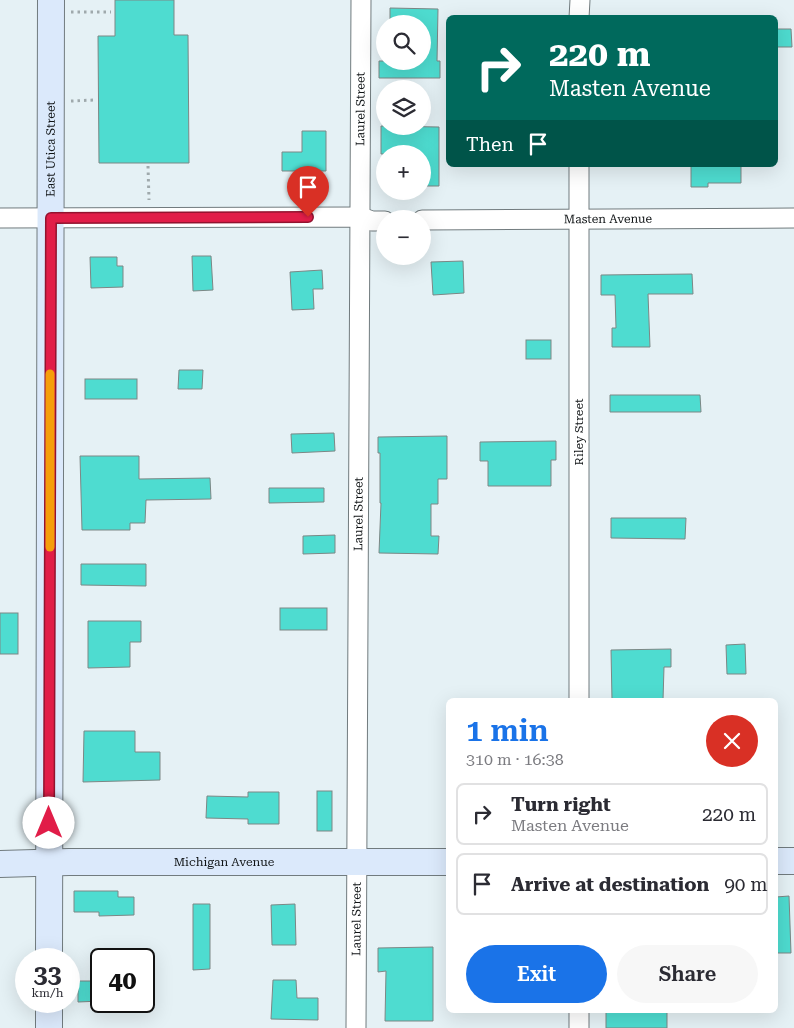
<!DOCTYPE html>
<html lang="en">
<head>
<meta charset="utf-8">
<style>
	body { margin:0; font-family:"Roboto Serif",serif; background:#f7f7f7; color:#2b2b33; height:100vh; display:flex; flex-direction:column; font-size:19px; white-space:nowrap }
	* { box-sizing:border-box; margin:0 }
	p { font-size:16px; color:#7c7c81 }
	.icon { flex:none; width:28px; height:28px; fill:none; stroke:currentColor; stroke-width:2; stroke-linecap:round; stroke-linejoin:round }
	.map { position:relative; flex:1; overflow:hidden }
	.sheet { position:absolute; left:446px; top:698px; width:332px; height:315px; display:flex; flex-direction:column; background:#fff; border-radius:8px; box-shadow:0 5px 20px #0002 }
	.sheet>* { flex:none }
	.hud { position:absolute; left:446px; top:15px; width:332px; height:152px; border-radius:8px; box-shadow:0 5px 20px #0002; background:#00695c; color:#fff; overflow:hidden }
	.fabs { position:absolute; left:376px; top:15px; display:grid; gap:10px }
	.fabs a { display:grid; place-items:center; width:55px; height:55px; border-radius:50%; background:#fff; box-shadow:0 5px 20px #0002; font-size:25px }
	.speed { position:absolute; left:15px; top:948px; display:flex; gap:10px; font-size:25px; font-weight:700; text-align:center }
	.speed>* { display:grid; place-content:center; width:65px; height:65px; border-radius:50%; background:#fff; box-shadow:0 5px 20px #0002; line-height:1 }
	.speed small { font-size:12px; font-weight:400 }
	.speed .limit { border:2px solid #111; border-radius:8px; background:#fff; color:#111 }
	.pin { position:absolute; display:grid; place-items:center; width:42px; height:42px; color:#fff; margin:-51px -21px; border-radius:50% 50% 50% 0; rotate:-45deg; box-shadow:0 0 5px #0007 }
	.pin .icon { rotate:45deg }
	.me { position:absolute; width:55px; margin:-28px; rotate:0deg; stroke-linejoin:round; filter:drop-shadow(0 0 4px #0008) }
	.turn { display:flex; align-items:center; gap:18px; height:105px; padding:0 20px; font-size:22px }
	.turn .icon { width:65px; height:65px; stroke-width:2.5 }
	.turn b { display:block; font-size:35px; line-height:42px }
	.then { display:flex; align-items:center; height:48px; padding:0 20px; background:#0003; gap:10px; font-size:19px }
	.round { display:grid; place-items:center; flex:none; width:52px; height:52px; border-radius:26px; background:#f7f7f7 }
	.headline { display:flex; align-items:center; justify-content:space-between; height:85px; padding:0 20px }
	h1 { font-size:30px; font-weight:600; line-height:38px; color:#1a73e8 }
	.cta { display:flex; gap:10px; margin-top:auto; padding:10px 20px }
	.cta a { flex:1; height:58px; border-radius:30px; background:#1a73e8; color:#fff; font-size:20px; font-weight:600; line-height:58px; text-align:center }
	.cta a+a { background:#f7f7f7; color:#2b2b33 }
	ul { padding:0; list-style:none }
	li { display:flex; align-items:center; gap:15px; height:62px; margin:0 10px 8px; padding:0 10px; border:2px solid #e1e1e2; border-radius:8px }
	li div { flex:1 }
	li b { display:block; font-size:19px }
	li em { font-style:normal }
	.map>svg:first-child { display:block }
</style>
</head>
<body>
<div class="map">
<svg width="794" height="1028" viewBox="0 0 794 1028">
	<rect width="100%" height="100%" fill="#e5f1f5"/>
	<g fill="#4edcd0" stroke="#7c8785">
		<polygon points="115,0 174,0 174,35 188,35 189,163 99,163 98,36 115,36"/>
		<polygon points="390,8 438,9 437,61 440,61 440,78 379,78 379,61 422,61 422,24 390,24"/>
		<polygon points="776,29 791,29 792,47 776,47"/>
		<polygon points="381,126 439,127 439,186 422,186 422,154 381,154"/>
		<polygon points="302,131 326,131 326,171 282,171 282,152 302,152"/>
		<polygon points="691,165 741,165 741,183 708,183 708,187 691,187"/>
		<polygon points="192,256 211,256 213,290 193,291"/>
		<polygon points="90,257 117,257 117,266 123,266 123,287 91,288"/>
		<polygon points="463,261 464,293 433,295 431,262"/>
		<polygon points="322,270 323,289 313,289 314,309 292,310 290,272"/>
		<polygon points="692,274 693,294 648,294 650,347 612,347 612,328 616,328 615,295 601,295 601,275"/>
		<rect x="526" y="340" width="25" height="19"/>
		<polygon points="179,370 203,370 202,389 178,389"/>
		<rect x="85" y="379" width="52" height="20"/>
		<polygon points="610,395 700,395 701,412 610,412"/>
		<polygon points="334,433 335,451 292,453 291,434"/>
		<polygon points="447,436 447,479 438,479 438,504 431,504 431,536 439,536 438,554 379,553 381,503 380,503 380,453 378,453 378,437"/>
		<polygon points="556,441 556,460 551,460 551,486 488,486 488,461 480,461 480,442"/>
		<polygon points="80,456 139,456 139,479 210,478 211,499 146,500 145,523 130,523 130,530 82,530"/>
		<polygon points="269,488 324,488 324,502 269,503"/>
		<polygon points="611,518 686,518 685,539 611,538"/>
		<polygon points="335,535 335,553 303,554 303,536"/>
		<polygon points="81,564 146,564 146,586 81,585"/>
		<rect x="280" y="608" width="47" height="22"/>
		<rect x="0" y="613" width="18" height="41"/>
		<polygon points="88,621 141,621 141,642 130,642 130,667 88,668"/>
		<polygon points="745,644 746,674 727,674 726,645"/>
		<polygon points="671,649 671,667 664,667 663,700 612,700 611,650"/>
		<polygon points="84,731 135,731 135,752 160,752 160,780 83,782"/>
		<rect x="317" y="791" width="15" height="40"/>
		<polygon points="248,792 279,792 279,824 248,824 248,819 206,818 207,796 248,797"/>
		<polygon points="74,891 118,891 118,897 134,897 134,915 99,916 99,912 74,912"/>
		<polygon points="789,896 791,953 776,953 776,897"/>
		<polygon points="193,904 210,904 210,969 193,970"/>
		<polygon points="295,904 296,945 272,945 271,905"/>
		<polygon points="433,947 433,1021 385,1021 386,971 378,972 378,948"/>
		<polygon points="273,980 296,980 297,998 318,998 318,1020 271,1019"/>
		<polygon points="78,981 101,981 101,1001 78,1002"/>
		<rect x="606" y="1010" width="61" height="18"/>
	</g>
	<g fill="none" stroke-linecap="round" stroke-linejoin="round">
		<g stroke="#717b7e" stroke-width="21">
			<g id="street">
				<polyline points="579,18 580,0"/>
				<polyline points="579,165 579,700"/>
				<polyline points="0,218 361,217 372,221 385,221"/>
				<path id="s1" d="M422,220L794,218"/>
				<polyline points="579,1010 579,1028"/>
				<path id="s2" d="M356,1028L361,0"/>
			</g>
		</g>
		<g stroke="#717b7e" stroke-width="28">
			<g id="secondary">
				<polyline points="776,861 794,861"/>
				<path id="s3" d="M0,864L69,862H449"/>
				<path id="s4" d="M49,959L51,0"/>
				<polyline points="49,1001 49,1028"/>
			</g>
		</g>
		<g stroke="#9fa9ac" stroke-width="3" stroke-dasharray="2.5 4" stroke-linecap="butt">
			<polyline points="71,12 111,12"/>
			<polyline points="71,101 95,100"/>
			<polyline points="148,166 149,200"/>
		</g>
		<use href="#street" stroke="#fff" stroke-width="19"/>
		<use href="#secondary" stroke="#dbe9fb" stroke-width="26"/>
	</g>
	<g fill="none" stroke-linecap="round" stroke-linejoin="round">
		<g stroke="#92132f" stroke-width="12">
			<polyline id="route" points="49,823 51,218 308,217"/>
		</g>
		<use href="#route" stroke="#e11d48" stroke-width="9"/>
		<polyline stroke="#f59e0b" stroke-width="9" points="50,547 50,374"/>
	</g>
	<g text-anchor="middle" stroke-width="4.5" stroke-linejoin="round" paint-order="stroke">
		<g font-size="12" fill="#0f1315" stroke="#fff">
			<text dy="4" stroke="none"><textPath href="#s2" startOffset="919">Laurel Street</textPath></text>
			<text dy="4" stroke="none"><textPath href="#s4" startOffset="810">East Utica Street</textPath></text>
			<text dy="4" stroke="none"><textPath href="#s1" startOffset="186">Masten Avenue</textPath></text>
			<text transform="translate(579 432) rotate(-90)" y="4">Riley Street</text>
			<text dy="4" stroke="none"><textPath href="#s2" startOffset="514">Laurel Street</textPath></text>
			<text dy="4" stroke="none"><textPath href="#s3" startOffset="224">Michigan Avenue</textPath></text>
			<text dy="4" stroke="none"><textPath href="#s2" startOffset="109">Laurel Street</textPath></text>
		</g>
	</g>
</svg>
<div class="fabs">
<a><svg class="icon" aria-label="search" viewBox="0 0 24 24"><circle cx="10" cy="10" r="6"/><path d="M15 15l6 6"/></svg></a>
<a><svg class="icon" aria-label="layers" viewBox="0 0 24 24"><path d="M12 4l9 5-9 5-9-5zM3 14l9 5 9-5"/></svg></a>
<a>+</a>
<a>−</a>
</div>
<div class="speed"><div>33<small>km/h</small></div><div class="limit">40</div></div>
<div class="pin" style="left:308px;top:217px;background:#d93025"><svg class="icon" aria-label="arrive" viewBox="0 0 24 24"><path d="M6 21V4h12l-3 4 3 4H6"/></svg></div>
<svg class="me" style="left:49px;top:823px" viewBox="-20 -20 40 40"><circle r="19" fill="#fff"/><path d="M0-13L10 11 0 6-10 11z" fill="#e11d48"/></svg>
<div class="hud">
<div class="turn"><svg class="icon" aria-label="right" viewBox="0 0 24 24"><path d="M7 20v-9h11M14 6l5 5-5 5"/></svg><div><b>220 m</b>Masten Avenue</div></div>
<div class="then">Then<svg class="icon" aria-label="arrive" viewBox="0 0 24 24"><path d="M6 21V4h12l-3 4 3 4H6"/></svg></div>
</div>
<section class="sheet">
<div class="headline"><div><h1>1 min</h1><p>310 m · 16:38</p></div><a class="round" style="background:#d93025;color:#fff"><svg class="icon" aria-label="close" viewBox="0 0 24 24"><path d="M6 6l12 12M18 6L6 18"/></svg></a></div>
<ul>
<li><svg class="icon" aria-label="right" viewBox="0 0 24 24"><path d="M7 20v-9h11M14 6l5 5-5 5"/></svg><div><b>Turn right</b><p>Masten Avenue</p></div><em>220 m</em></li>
<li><svg class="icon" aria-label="arrive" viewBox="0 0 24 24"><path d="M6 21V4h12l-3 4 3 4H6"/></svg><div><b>Arrive at destination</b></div><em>90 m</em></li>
</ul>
<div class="cta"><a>Exit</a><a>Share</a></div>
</section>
</div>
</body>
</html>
